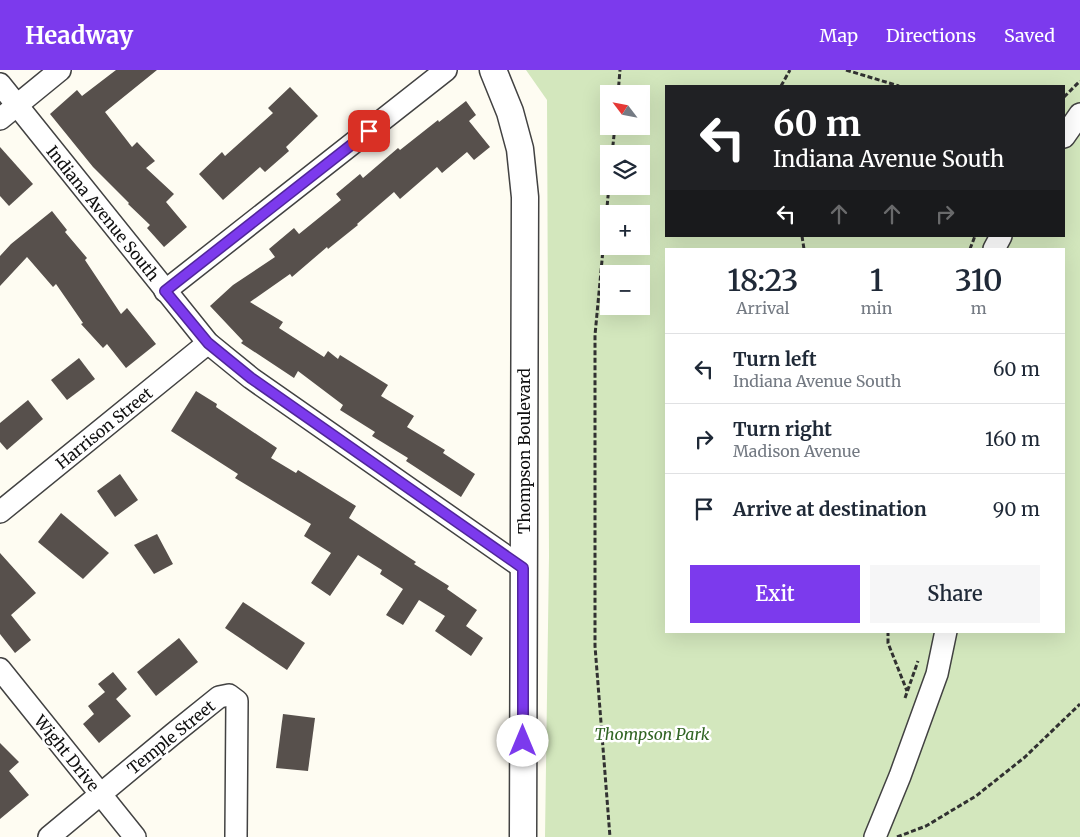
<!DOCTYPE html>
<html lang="en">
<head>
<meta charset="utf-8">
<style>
	body { margin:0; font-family:Merriweather,serif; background:#f6f6f7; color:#1f2937; height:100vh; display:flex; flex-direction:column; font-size:19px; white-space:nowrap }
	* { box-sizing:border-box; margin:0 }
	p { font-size:16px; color:#747a83 }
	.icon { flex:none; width:28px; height:28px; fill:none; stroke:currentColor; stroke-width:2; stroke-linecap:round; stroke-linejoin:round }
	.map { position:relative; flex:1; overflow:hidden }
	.details { position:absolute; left:665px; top:178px; width:400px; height:385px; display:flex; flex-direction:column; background:#fff; border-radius:0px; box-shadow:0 5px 20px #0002 }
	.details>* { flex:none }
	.hud { position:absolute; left:665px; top:15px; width:400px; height:152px; border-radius:0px; box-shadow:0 5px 20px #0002; background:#202124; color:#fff; overflow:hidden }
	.needle { width:32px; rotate:302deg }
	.controls { position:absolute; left:600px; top:15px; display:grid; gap:10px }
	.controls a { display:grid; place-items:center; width:50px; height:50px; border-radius:0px; background:#fff; box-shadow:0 5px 20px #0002; font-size:25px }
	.pin { position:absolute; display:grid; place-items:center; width:42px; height:42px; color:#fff; margin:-21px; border-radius:10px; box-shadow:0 2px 8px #0006 }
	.me { position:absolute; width:55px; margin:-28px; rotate:0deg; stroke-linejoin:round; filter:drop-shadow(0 0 4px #0008) }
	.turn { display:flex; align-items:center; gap:18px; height:105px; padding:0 25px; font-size:22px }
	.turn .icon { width:65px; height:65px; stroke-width:2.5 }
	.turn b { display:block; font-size:35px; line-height:42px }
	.lanes { display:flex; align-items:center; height:48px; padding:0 25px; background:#0003; justify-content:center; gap:25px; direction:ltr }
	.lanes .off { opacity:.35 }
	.eta { display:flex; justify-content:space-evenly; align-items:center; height:85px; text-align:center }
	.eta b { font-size:30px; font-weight:600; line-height:35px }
	.action { display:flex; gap:10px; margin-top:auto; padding:10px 25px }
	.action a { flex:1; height:58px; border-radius:0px; background:#7c3aed; color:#fff; font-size:20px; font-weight:600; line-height:58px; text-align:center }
	.action a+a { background:#f6f6f7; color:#1f2937 }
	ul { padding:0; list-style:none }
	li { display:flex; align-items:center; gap:15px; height:70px; padding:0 25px; border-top:1px solid #e0e1e3 }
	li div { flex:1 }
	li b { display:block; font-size:19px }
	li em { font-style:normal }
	header { display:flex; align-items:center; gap:30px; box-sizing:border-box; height:70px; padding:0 25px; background:#7c3aed; color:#fff }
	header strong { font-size:24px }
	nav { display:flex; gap:28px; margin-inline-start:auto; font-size:18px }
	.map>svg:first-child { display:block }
</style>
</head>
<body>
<header>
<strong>Headway</strong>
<nav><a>Map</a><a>Directions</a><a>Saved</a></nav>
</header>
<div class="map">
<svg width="1080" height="767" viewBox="0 0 1080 767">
	<rect width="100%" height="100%" fill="#fefcf2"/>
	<path fill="#d3e7bd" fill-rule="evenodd" d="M526,0H1080V767H545L549,486L547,30ZM666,16H1064V166H666ZM609,24H641V56H609ZM609,84H641V116H609ZM609,144H641V176H609ZM666,179H1064V561H666ZM609,204H641V236H609Z"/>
	<g fill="#57504c">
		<polygon points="116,0 157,0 105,42 132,77 137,72 155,91 146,98 174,124 166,132 187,157 164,177 147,158 150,155 128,134 129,133 93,97 50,44 77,20 82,26"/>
		<polygon points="290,17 318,46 286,77 289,81 265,102 260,97 223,130 199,104 222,82 225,86 273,43 268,38"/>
		<polygon points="466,31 476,45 469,51 490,77 474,90 467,82 442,103 437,97 400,129 394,122 357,154 358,155 328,179 327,177 292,207 290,204 250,232 283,252 279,258 324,287 328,281 338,289 340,285 388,315 381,326 414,346 407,357 445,380 443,383 475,404 461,427 406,391 408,388 372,366 375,362 340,340 343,335 298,301 294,308 241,273 243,271 210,236 233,215 275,187 269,179 294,158 299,164 341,130 336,124 360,104 363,108 398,78 400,80 438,50 439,52"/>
		<polygon points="0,77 33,114 9,136 0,126"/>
		<polygon points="52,141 67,160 65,162 87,188 85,190 121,244 127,238 156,274 126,298 107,274 103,278 81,254 83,253 56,214 53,217 27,187 0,216 0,186 11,174"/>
		<polygon points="79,288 95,309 67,330 51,310"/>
		<polygon points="196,321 217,334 216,337 277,378 271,388 296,403 298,400 356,436 349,448 416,492 414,494 449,516 447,519 477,540 466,556 483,568 471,586 435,561 445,546 419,530 403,555 386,545 403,519 380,504 382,500 358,485 330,526 311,513 331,483 304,466 311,454 235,408 238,404 171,361"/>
		<polygon points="28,330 43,349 7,380 0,372 0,353"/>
		<polygon points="120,404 138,430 115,447 97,421"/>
		<polygon points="61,443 109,483 83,509 38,472"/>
		<polygon points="157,464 173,494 154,504 134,475"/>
		<polygon points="0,483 36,523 11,545 31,570 15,583 0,564"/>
		<polygon points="243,532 305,573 287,600 225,558"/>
		<polygon points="179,568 198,592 156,626 137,602"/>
		<polygon points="113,602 127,619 116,629 131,646 99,673 83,654 94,644 88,636 105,622 98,614"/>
		<polygon points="283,644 315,648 308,701 276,698"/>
		<polygon points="0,673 19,692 9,701 29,725 0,749"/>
	</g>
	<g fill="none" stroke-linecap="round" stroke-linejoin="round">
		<g stroke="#424242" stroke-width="24">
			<g id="minor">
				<polyline points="0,14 208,273 251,308 523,498"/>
				<polyline points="0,49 60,0"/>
				<polyline points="1064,67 1080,44"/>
				<polyline points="994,179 1001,166"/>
				<polyline points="165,221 446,0"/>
				<polyline points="0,442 208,273"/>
				<polyline points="0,599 135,767"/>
				<polyline points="49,767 173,664 219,627 229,625 237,631 236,767"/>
				<polyline points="875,767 900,706 937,604 946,561"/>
			</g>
		</g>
		<g stroke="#424242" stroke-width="29">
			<polyline id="tertiary" points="493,0 510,42 520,79 525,127 523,767"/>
		</g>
		<g stroke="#313131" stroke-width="3" stroke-dasharray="5 2.5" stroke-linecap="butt">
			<polyline points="846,0 899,16"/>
			<polyline points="781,16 790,0"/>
			<polyline points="618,24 620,0"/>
			<polyline points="1064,27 1080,11"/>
			<polyline points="612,84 615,56"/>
			<polyline points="609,116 595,265 595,576 610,767"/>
			<polyline points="802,166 804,179"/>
			<polyline points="970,179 975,166"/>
			<polyline points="888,561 888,573 907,621"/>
			<polyline points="905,628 918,591"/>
			<polyline points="897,767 926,756 976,726 1025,687 1080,634"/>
		</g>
		<use href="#minor" stroke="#fff" stroke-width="21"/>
		<use href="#tertiary" stroke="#fff" stroke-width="26"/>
	</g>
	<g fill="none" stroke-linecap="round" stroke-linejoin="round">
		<g stroke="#51269a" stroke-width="12">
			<polyline id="route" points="369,61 165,221 208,273 251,308 523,498 523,671"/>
		</g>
		<use href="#route" stroke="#7c3aed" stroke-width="9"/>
	</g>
	<g text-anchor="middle" stroke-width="5" stroke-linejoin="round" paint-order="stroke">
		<g font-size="16" fill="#0f0f0f" stroke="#fff">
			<text transform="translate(103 143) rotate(51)" y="6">Indiana Avenue South</text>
			<text transform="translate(104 358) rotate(-39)" y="6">Harrison Street</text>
			<text transform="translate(524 381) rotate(-90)" y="6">Thompson Boulevard</text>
			<text transform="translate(171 667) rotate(-39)" y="6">Temple Street</text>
			<text transform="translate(67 683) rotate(51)" y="6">Wight Drive</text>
		</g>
		<g font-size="16" font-style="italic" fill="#306423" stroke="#fff">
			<text x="652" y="670">Thompson Park</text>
		</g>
	</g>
</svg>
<div class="controls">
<a><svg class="needle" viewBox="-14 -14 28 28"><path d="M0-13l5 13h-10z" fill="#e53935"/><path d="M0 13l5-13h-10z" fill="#747a83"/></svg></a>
<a><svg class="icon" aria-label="layers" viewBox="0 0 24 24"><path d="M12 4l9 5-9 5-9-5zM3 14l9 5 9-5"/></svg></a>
<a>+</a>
<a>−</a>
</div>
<div class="pin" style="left:369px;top:61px;background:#d93025"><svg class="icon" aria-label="arrive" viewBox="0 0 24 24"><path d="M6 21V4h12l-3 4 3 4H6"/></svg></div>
<svg class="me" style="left:523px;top:671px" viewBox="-20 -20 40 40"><circle r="19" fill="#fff"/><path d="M0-13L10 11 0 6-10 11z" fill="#7c3aed"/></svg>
<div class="hud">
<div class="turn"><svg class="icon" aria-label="left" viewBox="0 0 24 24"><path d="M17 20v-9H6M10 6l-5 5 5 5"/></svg><div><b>60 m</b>Indiana Avenue South</div></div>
<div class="lanes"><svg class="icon" aria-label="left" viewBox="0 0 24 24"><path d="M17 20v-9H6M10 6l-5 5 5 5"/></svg><svg class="icon off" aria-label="ahead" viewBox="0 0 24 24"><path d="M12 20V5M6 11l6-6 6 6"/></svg><svg class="icon off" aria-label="ahead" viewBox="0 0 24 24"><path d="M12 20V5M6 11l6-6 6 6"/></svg><svg class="icon off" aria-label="right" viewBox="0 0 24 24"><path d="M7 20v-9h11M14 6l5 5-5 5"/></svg></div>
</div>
<section class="details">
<div class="eta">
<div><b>18:23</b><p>Arrival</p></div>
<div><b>1</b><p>min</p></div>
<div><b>310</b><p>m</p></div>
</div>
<ul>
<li><svg class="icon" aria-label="left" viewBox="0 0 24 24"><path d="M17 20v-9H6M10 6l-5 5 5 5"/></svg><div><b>Turn left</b><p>Indiana Avenue South</p></div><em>60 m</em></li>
<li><svg class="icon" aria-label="right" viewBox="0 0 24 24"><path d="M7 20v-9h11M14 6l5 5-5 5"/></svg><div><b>Turn right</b><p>Madison Avenue</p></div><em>160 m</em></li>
<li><svg class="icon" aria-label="arrive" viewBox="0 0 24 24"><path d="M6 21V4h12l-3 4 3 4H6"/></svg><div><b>Arrive at destination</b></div><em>90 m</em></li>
</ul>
<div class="action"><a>Exit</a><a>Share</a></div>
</section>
</div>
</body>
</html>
